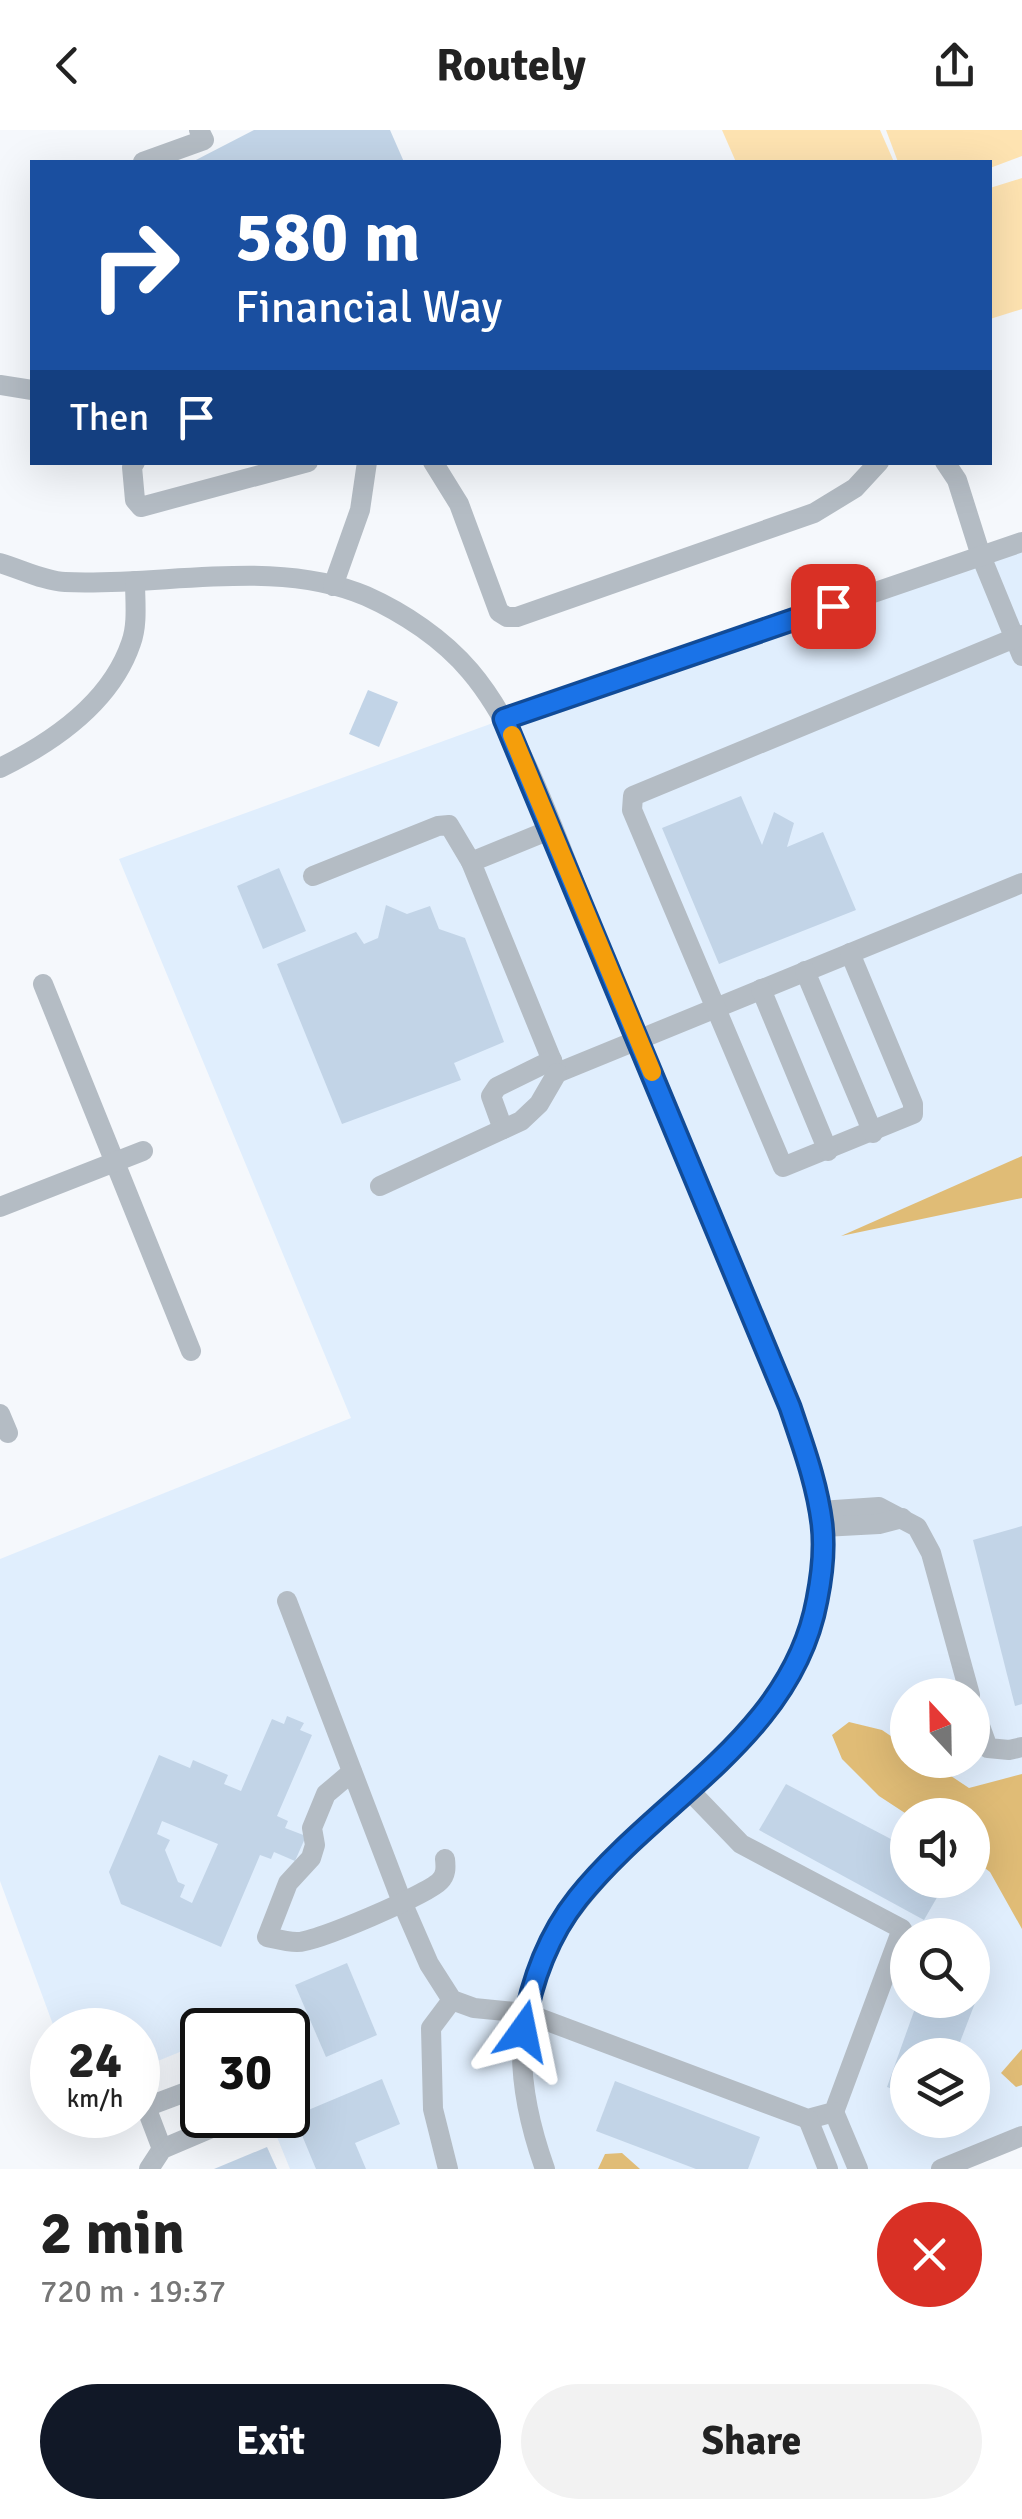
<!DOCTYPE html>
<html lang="en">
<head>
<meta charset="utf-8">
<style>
	body { margin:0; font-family:Signika,sans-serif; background:#f2f2f2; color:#222; height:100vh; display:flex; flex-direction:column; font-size:38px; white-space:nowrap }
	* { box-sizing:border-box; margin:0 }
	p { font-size:32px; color:#767676 }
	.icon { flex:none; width:55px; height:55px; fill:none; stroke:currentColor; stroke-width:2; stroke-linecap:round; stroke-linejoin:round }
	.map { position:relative; height:2039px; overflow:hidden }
	.side { display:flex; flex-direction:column; background:#fff; flex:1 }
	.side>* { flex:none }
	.top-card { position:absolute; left:30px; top:30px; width:962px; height:305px; border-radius:0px; box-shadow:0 10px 40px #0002; background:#1a4fa0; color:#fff; overflow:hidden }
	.needle { width:65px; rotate:338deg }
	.tools { position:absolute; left:890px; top:1548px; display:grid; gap:20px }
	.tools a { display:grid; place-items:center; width:100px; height:100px; border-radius:50%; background:#fff; box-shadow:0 10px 40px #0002; font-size:50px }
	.speed { position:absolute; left:30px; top:1878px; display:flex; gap:20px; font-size:50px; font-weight:700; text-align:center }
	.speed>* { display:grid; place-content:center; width:130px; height:130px; border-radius:50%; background:#fff; box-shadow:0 10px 40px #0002; line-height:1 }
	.speed small { font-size:25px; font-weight:400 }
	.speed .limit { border:5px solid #111; border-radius:15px; background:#fff; color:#111 }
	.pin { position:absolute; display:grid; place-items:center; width:85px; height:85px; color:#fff; margin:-42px; border-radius:20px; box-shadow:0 5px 15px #0006 }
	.me { position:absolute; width:110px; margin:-55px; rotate:12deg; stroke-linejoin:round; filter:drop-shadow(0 0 8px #0008) }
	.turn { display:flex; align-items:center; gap:35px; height:210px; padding:0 40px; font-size:45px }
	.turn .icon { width:130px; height:130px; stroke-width:2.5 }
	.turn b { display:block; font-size:70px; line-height:85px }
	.then { display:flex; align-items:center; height:95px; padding:0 40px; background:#0003; gap:20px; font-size:38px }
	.round { display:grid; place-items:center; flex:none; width:105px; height:105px; border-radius:52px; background:#f2f2f2 }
	.overview { display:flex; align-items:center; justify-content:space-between; height:170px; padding:0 40px }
	h1 { font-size:60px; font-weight:800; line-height:75px }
	.button { display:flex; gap:20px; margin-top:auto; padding:20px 40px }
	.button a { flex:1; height:115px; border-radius:60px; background:#111827; color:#fff; font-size:40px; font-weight:800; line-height:115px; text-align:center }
	.button a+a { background:#f2f2f2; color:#222 }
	header { display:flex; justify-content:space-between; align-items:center; height:130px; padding:0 40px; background:#fff; font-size:45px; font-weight:800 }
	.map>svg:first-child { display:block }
</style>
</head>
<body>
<header><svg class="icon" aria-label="back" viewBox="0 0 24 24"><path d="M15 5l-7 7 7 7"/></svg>Routely<svg class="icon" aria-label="share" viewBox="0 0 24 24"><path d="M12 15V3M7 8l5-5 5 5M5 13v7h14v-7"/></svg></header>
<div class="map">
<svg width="1022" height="2039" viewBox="0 0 1022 2039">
	<rect width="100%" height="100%" fill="#f5f8fc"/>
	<path fill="#e0eefd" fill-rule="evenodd" d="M1022,412V2006L941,2039H290L268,1985H288V1900H202V1913L138,1939V1900H55L0,1751V1429L351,1288L119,729L504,589ZM908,1565H972V1630H908ZM908,1685H972V1750H908ZM908,1805H972V1870H908ZM908,1925H972V1990H908Z"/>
	<g fill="#fee3b1">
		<polygon points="722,0 880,0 894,32 736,32"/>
		<polygon points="886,0 1022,0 1022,26 990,38 990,32 898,32"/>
		<polygon points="1022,48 1022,179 990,189 990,58"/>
	</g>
	<g fill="#e0bc76">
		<polygon points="1022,1026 1022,1068 841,1106"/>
		<polygon points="849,1592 882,1600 907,1617 908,1630 927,1630 969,1658 1022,1644 1022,1799 990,1742 973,1729 972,1685 908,1685 879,1666 842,1629 832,1605"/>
		<polygon points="1022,1919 1022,1955 1016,1957 1001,1943"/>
		<polygon points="622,2023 640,2039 598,2039 605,2024"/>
	</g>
	<g fill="#c2d4e7" fill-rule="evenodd">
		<polygon points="254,0 390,0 404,32 192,32"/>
		<polygon points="368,560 398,572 379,617 349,604"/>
		<polygon points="741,666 762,715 774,682 794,693 787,717 823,702 856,780 719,834 662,698"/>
		<polygon points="279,738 306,801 263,819 237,756"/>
		<polygon points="386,775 407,784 430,776 439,799 465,808 504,912 454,933 461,950 342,994 277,834 356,802 364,814 378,808"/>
		<polygon points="1022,1396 1022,1574 1015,1576 973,1410"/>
		<path d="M287,1586L304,1593L300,1600L312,1605L277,1686L288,1691L285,1698L306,1706L295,1731L274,1722L271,1729L260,1725L221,1817L121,1774L109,1742L159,1625L190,1638L193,1630L228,1645L224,1654L241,1661L272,1589L284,1594ZM162,1691L218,1714L192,1773L180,1767L185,1755L178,1752L165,1720L170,1710L157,1704Z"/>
		<polygon points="786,1654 908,1718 908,1750 947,1750 924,1790 759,1700"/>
		<polygon points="972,1827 990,1834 955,1925 908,1925 908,1965 887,1957 918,1870 972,1870"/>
		<polygon points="347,1833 377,1905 326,1927 295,1855"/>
		<polygon points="382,1949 400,1994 355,2013 366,2039 316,2039 294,1986"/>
		<polygon points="615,1951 760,2007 748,2039 696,2039 596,2001"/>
		<polygon points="267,2017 277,2039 214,2039"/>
	</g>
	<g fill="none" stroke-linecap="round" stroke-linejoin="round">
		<g stroke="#b4bcc4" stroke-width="20">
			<polyline points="143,32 204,10 199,0"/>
			<polyline points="0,255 32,260"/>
			<polyline points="135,332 132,337 135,370 141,377 308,332"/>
			<polyline points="433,332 459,374 499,482 507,487 517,487 814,383 855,358 879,332"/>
			<polyline points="945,332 957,350 981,426 1022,526"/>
			<path d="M0,433C21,439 44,451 65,452C162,457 275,427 366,466C404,483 443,509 470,541C524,604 561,722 593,800C658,959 724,1118 790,1277C806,1325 825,1372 823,1424C821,1477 804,1530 773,1574C752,1604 721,1629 694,1655C566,1774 478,1851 545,2039"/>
			<polyline points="333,456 360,380 367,332"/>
			<polyline points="504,589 1022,412"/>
			<path d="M0,638C53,612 111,572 131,513C138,494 135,471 135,451"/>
			<polyline points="552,699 471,732 557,943 1022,753"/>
			<polyline points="313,746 438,696 449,695 471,732"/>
			<polyline points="850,823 913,974 913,984 783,1037 632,680 633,666 1022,505"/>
			<polyline points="805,841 873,1003"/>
			<polyline points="43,854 191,1221"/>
			<polyline points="761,859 828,1021"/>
			<polyline points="503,999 491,966 497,957 552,930"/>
			<polyline points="380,1056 521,991 539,974 557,943"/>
			<polyline points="0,1077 143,1021"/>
			<polyline points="0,1284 8,1303"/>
			<polyline points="820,1381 879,1377 917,1397 931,1423 970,1565"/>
			<polyline points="823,1397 879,1394 902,1388"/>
			<polyline points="287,1471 402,1772 429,1834 452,1870 474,1878 526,1883 808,1989 834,1982 902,1799 741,1714 688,1659"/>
			<polyline points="972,1574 988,1618 1009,1620 1022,1617"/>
			<path d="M352,1642L326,1664L312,1698L315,1715L311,1728L288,1753L267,1807C276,1809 287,1812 297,1812C315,1813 428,1764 440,1751C446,1745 446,1738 445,1729"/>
			<polyline points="834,1982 858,2039"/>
			<polyline points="808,1989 828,2039"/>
			<polyline points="162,2019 146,1977 202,1956"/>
			<polyline points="149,2039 162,2019 242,1985"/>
			<polyline points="448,2039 433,1979 431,1898 452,1870"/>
			<polyline points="941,2039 1022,2006"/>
		</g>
	</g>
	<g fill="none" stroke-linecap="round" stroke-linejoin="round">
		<g stroke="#114b97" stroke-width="25">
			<path id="route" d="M523,1901C531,1852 547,1807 578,1768C658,1668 792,1606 817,1470C822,1445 825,1420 822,1394C817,1353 803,1316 790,1277L504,589L833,476"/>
		</g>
		<use href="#route" stroke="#1a73e8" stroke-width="18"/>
		<polyline stroke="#f59e0b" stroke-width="18" points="512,605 652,942"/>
	</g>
</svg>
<div class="tools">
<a><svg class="needle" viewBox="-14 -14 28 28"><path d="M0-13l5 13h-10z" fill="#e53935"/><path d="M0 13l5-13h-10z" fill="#767676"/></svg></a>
<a><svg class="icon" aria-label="sound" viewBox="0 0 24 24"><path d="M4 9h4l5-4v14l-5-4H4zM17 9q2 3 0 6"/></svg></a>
<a><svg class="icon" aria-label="search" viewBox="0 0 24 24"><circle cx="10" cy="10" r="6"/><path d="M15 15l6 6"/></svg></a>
<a><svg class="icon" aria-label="layers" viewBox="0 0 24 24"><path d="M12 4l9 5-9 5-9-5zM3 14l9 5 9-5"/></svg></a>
</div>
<div class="speed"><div>24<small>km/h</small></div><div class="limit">30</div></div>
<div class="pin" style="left:833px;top:476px;background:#d93025"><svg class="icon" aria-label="arrive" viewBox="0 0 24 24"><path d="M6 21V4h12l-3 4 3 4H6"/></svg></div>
<svg class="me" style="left:523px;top:1901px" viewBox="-20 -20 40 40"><path d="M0-17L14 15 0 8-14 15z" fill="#1a73e8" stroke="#fff" stroke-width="4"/></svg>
<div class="top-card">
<div class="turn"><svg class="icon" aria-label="right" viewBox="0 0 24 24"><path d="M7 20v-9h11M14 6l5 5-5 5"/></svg><div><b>580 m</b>Financial Way</div></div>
<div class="then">Then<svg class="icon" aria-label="arrive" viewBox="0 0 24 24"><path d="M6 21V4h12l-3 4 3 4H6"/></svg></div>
</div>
</div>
<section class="side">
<div class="overview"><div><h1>2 min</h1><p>720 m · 19:37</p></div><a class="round" style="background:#d93025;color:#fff"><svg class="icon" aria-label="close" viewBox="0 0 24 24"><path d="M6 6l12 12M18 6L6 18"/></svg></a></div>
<div class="button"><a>Exit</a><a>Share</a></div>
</section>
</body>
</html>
